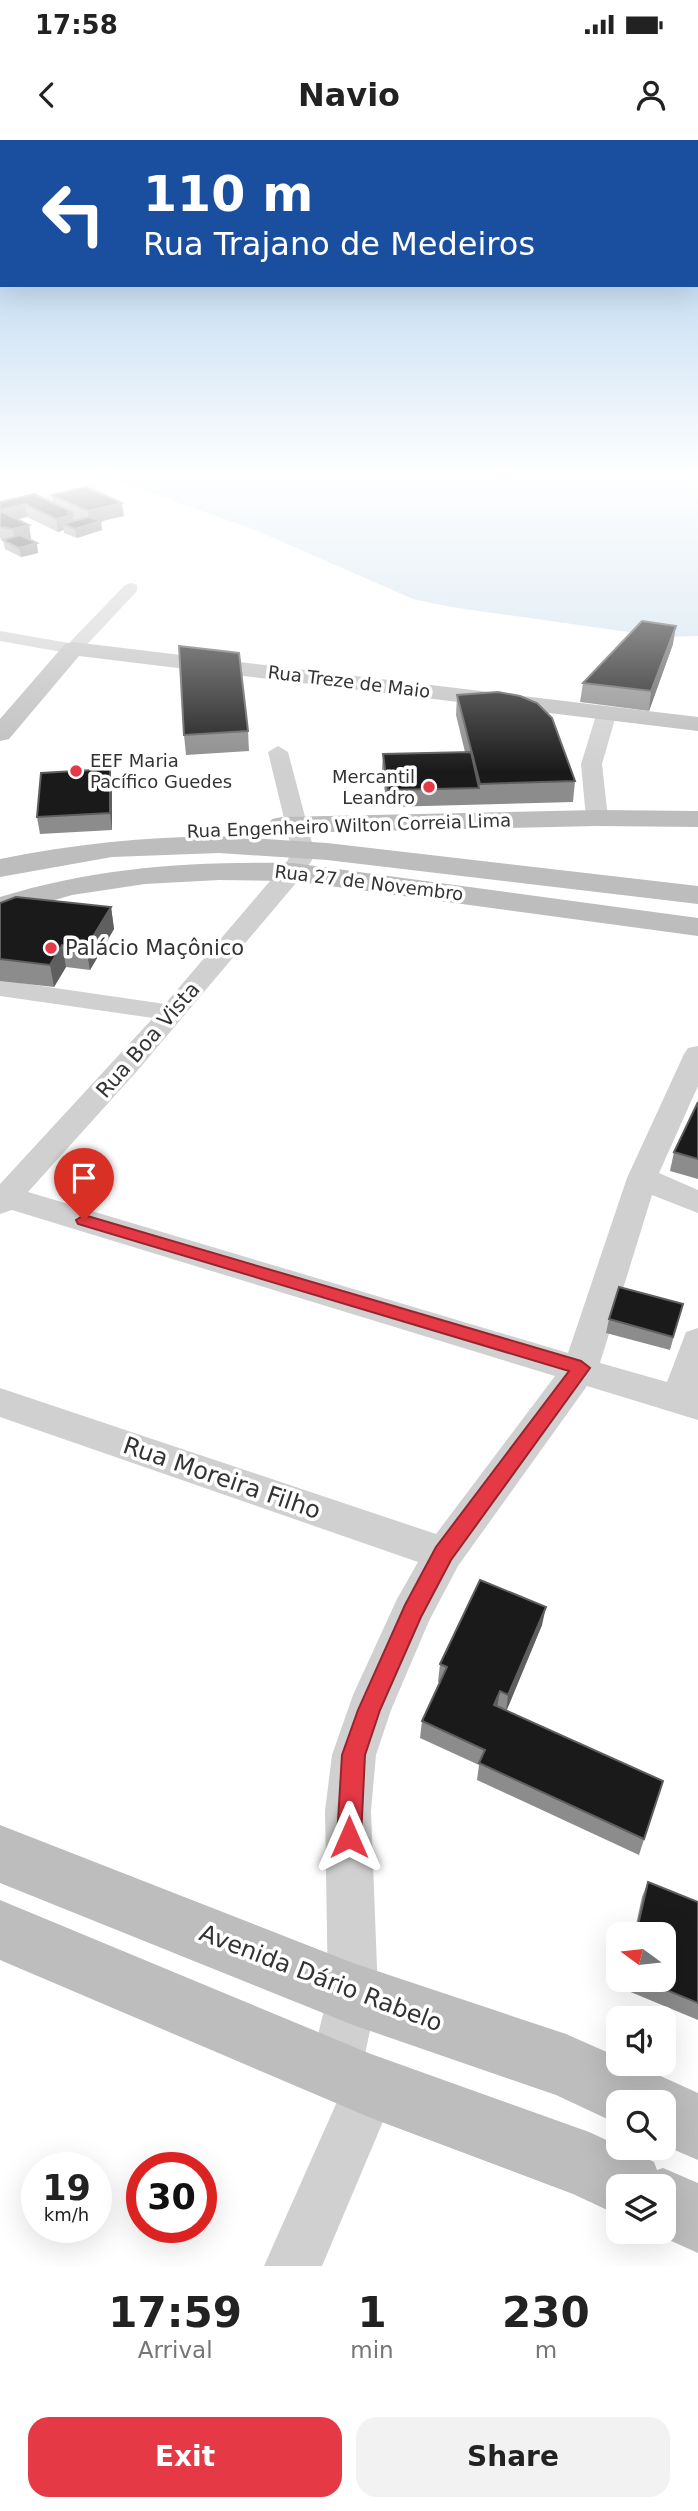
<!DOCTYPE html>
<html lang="en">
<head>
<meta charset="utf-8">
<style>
	body { margin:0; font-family:"DejaVu Sans",sans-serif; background:#f2f2f2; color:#222; height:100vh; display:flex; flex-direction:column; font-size:26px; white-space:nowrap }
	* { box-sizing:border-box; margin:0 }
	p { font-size:23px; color:#767676 }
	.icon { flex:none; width:38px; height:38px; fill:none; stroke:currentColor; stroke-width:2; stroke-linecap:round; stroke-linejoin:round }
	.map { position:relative; height:2126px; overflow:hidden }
	.details { display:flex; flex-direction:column; background:#fff; flex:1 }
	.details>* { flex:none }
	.hud { position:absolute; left:0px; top:0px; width:698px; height:147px; box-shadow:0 7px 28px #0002; background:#1a4fa0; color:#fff; overflow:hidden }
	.needle { width:46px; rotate:285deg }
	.controls { position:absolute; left:606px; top:1782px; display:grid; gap:14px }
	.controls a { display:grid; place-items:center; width:70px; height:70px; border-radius:14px; background:#fff; box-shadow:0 7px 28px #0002; font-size:35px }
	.speed { position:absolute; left:21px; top:2012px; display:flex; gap:14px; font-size:35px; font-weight:700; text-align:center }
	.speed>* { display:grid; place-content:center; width:91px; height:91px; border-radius:50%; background:#fff; box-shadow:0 7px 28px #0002; line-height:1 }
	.speed small { font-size:18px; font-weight:400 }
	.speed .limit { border:10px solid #d22; background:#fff; color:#111 }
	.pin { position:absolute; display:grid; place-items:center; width:60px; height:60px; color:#fff; margin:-72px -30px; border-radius:50% 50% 50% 0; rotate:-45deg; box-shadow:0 0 7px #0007 }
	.pin .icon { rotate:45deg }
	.me { position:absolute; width:77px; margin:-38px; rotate:0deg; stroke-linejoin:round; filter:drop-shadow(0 0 5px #0008) }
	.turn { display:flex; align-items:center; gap:24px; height:147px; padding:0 28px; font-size:32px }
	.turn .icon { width:91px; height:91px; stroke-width:2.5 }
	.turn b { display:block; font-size:49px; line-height:60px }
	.eta { display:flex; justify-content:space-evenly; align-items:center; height:119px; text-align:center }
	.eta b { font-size:42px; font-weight:700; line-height:49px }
	.action { display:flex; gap:14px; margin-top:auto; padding:14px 28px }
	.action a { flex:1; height:80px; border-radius:21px; background:#e63946; color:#fff; font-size:28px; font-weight:700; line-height:80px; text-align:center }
	.action a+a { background:#f2f2f2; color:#222 }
	.status { display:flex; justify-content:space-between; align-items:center; height:49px; padding:0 35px; background:#fff; direction:ltr }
	.status svg { height:19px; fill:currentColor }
	header { display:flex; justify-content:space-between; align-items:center; height:91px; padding:0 28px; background:#fff; font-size:32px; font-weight:700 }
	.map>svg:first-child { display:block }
</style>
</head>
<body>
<div class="status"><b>17:58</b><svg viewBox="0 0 49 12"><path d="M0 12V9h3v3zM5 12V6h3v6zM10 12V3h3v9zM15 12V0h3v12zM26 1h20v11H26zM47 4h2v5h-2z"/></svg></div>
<header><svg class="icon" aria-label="back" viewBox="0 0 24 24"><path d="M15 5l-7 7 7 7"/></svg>Navio<svg class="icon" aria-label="person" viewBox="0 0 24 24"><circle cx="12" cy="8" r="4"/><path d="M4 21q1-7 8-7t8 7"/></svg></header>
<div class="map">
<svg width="698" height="2126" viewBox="0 0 698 2126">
	<rect width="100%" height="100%" fill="#fff"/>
	<polygon fill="#cfe2ee" points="98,334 698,334 698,496 664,497 451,467 413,459 255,390"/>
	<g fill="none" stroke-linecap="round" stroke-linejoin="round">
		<g fill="#d0d0d0" fill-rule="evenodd">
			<polygon points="91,344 96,345 96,351 0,374 0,366"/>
			<polygon points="131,443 137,445 137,451 79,513 73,514 0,501 0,491 69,503 125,445"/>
			<polygon points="607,566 617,572 602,624 608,678 597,685 586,678 581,624 597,572"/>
			<polygon points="278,606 288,612 313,707 312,720 301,737 138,930 28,1052 568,1213 627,1038 684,914 688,908 698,906 698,946 659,1033 698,1050 698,1073 652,1055 600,1223 667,1242 686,1192 698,1188 698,1280 587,1246 458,1426 429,1481 391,1570 376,1615 371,1671 378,1854 363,1923 371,1919 390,1927 398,1946 322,2126 264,2126 340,1955 335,1957 316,1950 309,1931 328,1854 325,1671 332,1615 353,1555 397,1459 418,1422 0,1277 0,1248 436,1394 555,1236 12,1070 0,1074 0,1044 153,878 0,856 0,840 165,864 288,720 291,707 268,612"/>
		</g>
		<g fill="#bdbdbd" fill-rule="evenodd">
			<polygon points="73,502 698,577 698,591 79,516 9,599 0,601 0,579 65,504"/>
			<polygon points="597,670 698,671 698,687 597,686 282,693 272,691 268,685 272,679 282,677"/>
			<path d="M219,696L327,703L698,746V764L327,720L219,713L112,717L0,737V719C73,704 144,697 219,696Z"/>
			<path d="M293,723L698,778V796L293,741L219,740L145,744L72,755L0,776V757C96,727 193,721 293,723Z"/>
			<polygon points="0,1685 353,1823 566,1894 618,1917 618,1923 632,1923 698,1953 698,2020 663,2005 663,1962 618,1962 618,1984 556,1955 353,1885 0,1743"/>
			<polygon points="0,1760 371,1914 589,1992 654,2022 657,2030 663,2028 698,2043 698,2113 649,2091 663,2091 663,2046 618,2046 618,2075 573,2054 371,1978 0,1820"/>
		</g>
	</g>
	<g fill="#8c8c8c">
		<polygon points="52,355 124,376 101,381 102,390 77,398 64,393 64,390 58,392 27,377 17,379 29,385 31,399 28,399 38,413 21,417 5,409 3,400 0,398 0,362 53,363"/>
		<polygon points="673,504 649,571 580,562 583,543"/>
		<polygon points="457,555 575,641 573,662 387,667 382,630 383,614 465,612 456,575"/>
		<polygon points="248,591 249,611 186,615 184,595"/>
		<polygon points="112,645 112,690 40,694 37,677"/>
		<polygon points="0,763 111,767 114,789 90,830 66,827 54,847 0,841"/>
		<polygon points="698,962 698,1039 670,1031 674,1012"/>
		<polygon points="683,1164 670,1210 606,1193 609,1179"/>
		<polygon points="542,1485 506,1571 663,1641 639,1715 477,1640 479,1625 420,1598 422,1581 440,1542 438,1542 440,1524"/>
		<polygon points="648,1742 698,1762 698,1880 621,1848 623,1839 663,1839 663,1794 634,1794 642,1757"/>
	</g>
	<g fill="#5f5f5f">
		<polygon points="122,363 124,376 89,384 88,371"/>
		<polygon points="25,364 27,377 0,383 0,370"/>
		<polygon points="72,372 74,385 63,384 64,390 58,392 56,379"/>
		<polygon points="101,381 102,390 77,398 75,389"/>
		<polygon points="29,385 31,399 15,402 13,389"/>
		<polygon points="37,403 38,413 21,417 19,408"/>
		<polygon points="676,486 673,504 649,571 651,551"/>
		<polygon points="110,629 112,645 112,690 110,673"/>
		<polygon points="111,767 114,789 90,830 86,808"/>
		<polygon points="62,805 66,827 54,847 50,825"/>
		<polygon points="546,1467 542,1485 506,1572 508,1555"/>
		<polygon points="500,1551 497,1568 494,1565"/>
	</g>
	<g fill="#1a1a1a" stroke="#5f5f5f" stroke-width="2">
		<polygon points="86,347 122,363 88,371 52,355"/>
		<polygon points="34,354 72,372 68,373 72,375 56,379 25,364 0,370 0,362"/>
		<polygon points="0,371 29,385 13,389 2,387 0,386"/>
		<polygon points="89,377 101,381 75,389 63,384"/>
		<polygon points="20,395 37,403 19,408 3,400"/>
		<polygon points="642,481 676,486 651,551 583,543"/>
		<polygon points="179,506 239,513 248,591 184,595"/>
		<polygon points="498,552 520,556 537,563 552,578 575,641 480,644 457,555"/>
		<polygon points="471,612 479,648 388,650 383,614"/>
		<polygon points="110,629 110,673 37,677 41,633"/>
		<polygon points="16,757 111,767 86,808 62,805 50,825 0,819 0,763"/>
		<polygon points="698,962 698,1019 674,1012"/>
		<polygon points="619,1147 683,1164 673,1197 609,1179"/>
		<polygon points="480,1440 546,1467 508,1555 500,1551 494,1565 663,1641 644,1699 479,1623 485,1610 422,1581 447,1527 440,1524"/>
		<polygon points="648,1742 698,1762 698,1863 640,1839 663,1839 663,1794 636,1794"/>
	</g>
	<linearGradient id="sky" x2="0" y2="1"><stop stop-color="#9ec6ea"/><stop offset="0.53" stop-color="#fff"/><stop offset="1" stop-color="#fff" stop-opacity="0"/></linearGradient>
	<rect width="698" height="631" fill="url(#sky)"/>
	<polygon fill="#e63946" stroke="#96252e" stroke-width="2" points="84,1075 581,1221 590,1228 451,1420 421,1477 380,1570 365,1615 361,1697 357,1706 349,1709 340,1706 337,1697 342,1615 358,1570 405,1465 436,1407 569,1231 78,1084 76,1080"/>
	<g fill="#e63946" stroke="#fff" stroke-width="2.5">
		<circle cx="76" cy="631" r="7"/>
		<circle cx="429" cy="647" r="7"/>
		<circle cx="51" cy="808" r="7"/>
	</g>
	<g text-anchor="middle" stroke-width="7" stroke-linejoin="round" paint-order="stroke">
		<g font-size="18" fill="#333" stroke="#fff">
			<text transform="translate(349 542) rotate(7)" y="6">Rua Treze de Maio</text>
			<text transform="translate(349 686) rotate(-2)" y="6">Rua Engenheiro Wilton Correia Lima</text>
			<text transform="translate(369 743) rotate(7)" y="6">Rua 27 de Novembro</text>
		</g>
		<g font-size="18" fill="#333" stroke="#fff" text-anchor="start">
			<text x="90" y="627">EEF Maria<tspan x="90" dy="21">Pacífico Guedes</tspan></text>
			<text x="415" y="643" text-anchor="end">Mercantil<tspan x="415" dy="21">Leandro</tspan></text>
		</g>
		<g font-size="21" fill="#333" stroke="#fff" text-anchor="start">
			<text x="65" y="815">Palácio Maçônico</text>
		</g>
		<g font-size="21" fill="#333" stroke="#fff">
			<text transform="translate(148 900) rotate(-49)" y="7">Rua Boa Vista</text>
		</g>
		<g font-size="24" fill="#333" stroke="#fff">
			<text transform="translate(222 1338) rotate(19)" y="8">Rua Moreira Filho</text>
			<text transform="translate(321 1838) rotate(21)" y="8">Avenida Dário Rabelo</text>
		</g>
	</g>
</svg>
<div class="controls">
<a><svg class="needle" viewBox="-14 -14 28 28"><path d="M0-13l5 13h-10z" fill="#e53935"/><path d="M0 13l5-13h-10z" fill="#767676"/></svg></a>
<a><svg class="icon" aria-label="sound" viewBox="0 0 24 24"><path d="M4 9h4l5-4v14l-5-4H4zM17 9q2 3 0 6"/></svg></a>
<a><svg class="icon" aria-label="search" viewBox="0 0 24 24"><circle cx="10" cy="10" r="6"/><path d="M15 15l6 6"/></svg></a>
<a><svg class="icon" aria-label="layers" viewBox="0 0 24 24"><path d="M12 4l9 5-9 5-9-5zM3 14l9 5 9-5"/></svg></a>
</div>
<div class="speed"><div>19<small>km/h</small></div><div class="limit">30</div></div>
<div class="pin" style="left:84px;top:1080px;background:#d93025"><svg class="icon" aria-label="arrive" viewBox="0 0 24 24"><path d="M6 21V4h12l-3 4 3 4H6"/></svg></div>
<svg class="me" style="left:349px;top:1697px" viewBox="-20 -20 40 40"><path d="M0-17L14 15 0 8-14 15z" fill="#e63946" stroke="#fff" stroke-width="4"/></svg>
<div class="hud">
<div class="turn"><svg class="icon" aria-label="left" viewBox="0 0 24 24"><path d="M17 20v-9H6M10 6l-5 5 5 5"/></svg><div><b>110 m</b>Rua Trajano de Medeiros</div></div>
</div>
</div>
<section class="details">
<div class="eta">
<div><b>17:59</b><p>Arrival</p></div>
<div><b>1</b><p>min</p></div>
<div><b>230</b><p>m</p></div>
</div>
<div class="action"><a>Exit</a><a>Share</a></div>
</section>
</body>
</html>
